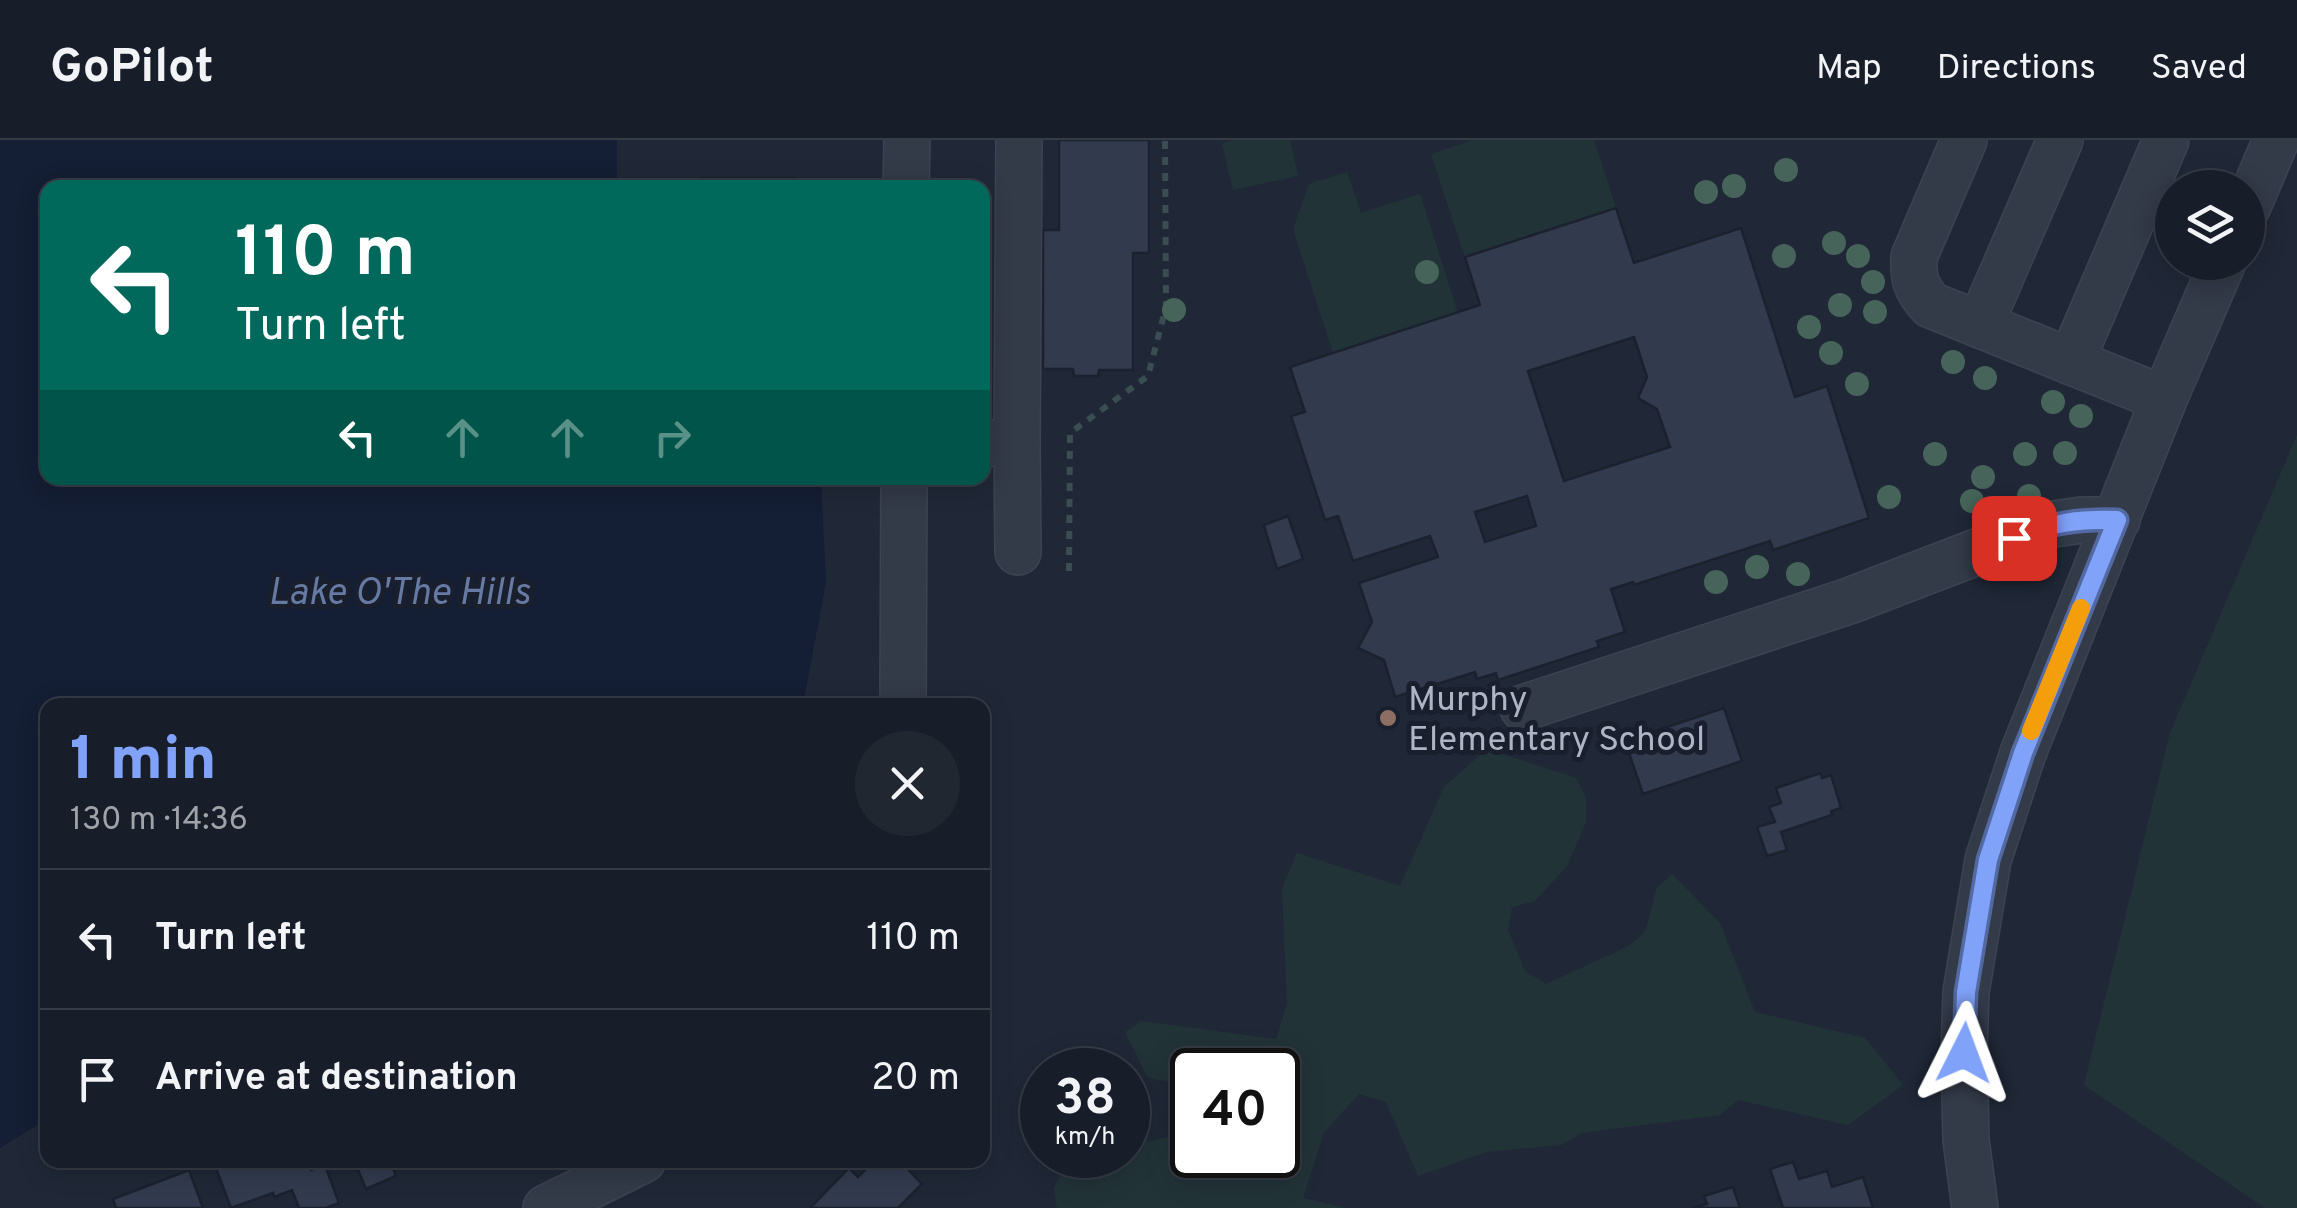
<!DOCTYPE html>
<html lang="en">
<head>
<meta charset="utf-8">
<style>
	body { margin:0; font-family:Overpass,sans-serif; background:#212731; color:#f1f3f6; height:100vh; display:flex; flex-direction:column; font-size:38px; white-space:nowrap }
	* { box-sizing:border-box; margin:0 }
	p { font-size:32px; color:#9fa2a8 }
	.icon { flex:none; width:55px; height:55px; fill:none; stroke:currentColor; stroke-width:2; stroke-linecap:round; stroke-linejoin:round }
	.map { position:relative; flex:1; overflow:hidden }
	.details { position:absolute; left:40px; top:558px; width:950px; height:470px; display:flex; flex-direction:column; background:#181e29; border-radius:20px; box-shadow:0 5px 25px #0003,0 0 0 2px #363c46 }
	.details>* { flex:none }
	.top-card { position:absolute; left:40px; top:40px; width:950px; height:305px; border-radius:20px; box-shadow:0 5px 25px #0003,0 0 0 2px #363c46; background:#00695c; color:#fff; overflow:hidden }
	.tools { position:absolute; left:2155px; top:30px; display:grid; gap:20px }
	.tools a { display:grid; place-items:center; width:110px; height:110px; border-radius:50%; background:#181e29; box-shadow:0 5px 25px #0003,0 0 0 2px #363c46; font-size:50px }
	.speed { position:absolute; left:1020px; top:908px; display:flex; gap:20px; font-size:50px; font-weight:700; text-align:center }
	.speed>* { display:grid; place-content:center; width:130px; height:130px; border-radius:50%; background:#181e29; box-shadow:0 5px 25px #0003,0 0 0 2px #363c46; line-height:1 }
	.speed small { font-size:25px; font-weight:400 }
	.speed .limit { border:5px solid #111; border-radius:15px; background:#fff; color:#111 }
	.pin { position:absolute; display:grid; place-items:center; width:85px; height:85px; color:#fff; margin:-42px; border-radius:20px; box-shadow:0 5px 15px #0006 }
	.me { position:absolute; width:110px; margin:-55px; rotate:3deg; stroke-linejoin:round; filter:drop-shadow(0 0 8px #0008) }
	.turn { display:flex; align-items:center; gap:35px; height:210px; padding:0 30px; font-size:45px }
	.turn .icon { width:130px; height:130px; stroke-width:2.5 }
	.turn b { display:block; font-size:70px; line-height:85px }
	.lanes { display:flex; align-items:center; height:95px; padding:0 30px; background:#0003; justify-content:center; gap:50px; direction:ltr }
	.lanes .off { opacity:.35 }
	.round { display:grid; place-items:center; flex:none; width:105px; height:105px; border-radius:52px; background:#212731 }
	.summary { display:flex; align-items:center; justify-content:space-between; height:170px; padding:0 30px }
	h1 { font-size:60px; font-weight:800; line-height:75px; color:#80a2f8 }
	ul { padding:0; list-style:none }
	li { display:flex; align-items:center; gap:30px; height:140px; padding:0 30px; border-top:2px solid #363c46 }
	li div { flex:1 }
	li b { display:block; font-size:38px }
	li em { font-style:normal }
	header { display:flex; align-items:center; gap:60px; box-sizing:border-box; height:140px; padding:0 50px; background:#181e29; border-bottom:2px solid #363c46 }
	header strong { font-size:48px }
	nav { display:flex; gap:55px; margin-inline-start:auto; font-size:35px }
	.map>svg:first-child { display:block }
</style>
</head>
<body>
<header>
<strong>GoPilot</strong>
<nav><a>Map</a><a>Directions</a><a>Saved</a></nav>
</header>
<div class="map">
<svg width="2297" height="1068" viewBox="0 0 2297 1068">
	<rect width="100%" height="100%" fill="#202837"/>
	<g fill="#223338">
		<polygon points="1235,0 1290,0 1298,36 1233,50 1222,3"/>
		<polygon points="1473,0 1594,0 1616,68 1465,117 1431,14"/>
		<polygon points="1347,32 1361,73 1420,54 1458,173 1333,213 1293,89 1309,44"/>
		<polygon points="2297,295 2297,1068 2265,1068 2084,945 2170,593"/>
		<polygon points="1487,609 1576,638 1586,658 1586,682 1567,726 1535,761 1512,767 1508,790 1525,831 1546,844 1629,806 1646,791 1656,749 1672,734 1720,783 1755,872 1865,898 1903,945 1848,985 1738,960 1720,975 1581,993 1561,1005 1486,1012 1418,1036 1386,962 1359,954 1324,992 1303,1058 1345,1068 1057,1068 1054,1048 1068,1019 1086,1015 1128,1015 1128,1006 1192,991 1192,1015 1278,1015 1278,930 1192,930 1192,946 1148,938 1125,892 1141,881 1276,899 1287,864 1282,748 1297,713 1400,746 1444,647"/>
	</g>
	<polygon fill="#141e34" points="0,0 617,0 617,47 48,48 48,338 821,338 826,442 803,565 48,565 47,979 0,1008"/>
	<g fill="#323b4e" stroke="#1b212e" stroke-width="2.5" fill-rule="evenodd">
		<polygon points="1059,0 1149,0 1149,113 1133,113 1133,230 1099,230 1098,236 1074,236 1073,229 1043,229 1043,90 1059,90"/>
		<polygon points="700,38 796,38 796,46 823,48 670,48 670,43 700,43"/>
		<path d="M1616,68L1634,123L1741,88L1795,257L1827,246L1869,378L1773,410L1770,401L1634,445L1633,442L1611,449L1625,492L1597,501L1599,507L1498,540L1496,533L1477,539L1475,532L1395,557L1384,520L1358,508L1372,482L1359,443L1438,417L1430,396L1353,421L1338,376L1325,380L1291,276L1305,272L1290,227L1480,165L1465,117ZM1634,197L1647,237L1638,258L1657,269L1670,307L1564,341L1528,231ZM1527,356L1536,386L1485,402L1475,372Z"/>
		<polygon points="1288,376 1303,419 1277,429 1264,385"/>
		<polygon points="1724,568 1742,621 1643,654 1625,601"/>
		<polygon points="1821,633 1822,638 1831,635 1841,668 1831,671 1832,675 1781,692 1787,710 1767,716 1757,687 1775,682 1769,667 1781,663 1776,648"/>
		<polygon points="222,1020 307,1020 311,1030 325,1025 339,1063 326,1068 299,1068 292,1050 274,1057 273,1053 231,1068 214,1023"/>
		<polygon points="354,1020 412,1020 393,1028 396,1036 366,1049"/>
		<polygon points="875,1020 899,1020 922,1044 898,1068 810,1068 849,1028 858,1037"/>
		<polygon points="1793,1022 1799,1039 1827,1031 1832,1047 1863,1037 1873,1068 1783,1068 1770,1029"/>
		<polygon points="189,1030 203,1068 116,1068 113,1059"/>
		<polygon points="1733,1047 1740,1068 1693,1068 1707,1064 1704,1056"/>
	</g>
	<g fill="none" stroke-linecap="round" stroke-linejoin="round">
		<g stroke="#3d4351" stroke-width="48">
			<g id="minor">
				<path d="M1964,0L1914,117C1913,139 1916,149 1931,165L2164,259"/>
				<polyline points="906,48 907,0"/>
				<polyline points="2248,66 2276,0"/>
				<polyline points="1980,185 2060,0"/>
				<polyline points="2071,222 2166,0"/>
				<polyline points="982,303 1017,303 1019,0"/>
				<polyline points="1017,303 1018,412"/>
				<polyline points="903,565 904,338"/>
				<polyline points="1523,568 1849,461 2047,385 2082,380 2117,380"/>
				<polyline points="546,1068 643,1020"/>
				<polyline points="1975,1068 1966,1000 1964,913 1966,852 1988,720 2023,613 2164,259 2223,122"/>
			</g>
		</g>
		<polyline stroke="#3a4d51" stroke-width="6" stroke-dasharray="8 8" stroke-linecap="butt" points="1069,431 1070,293 1148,236 1166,167 1165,0"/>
		<use href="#minor" stroke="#333a48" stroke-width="45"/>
	</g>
	<g fill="#466459">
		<circle cx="1786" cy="30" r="12"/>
		<circle cx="1734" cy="46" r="12"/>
		<circle cx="1706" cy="52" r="12"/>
		<circle cx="1834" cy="103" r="12"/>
		<circle cx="1784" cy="116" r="12"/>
		<circle cx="1858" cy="116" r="12"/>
		<circle cx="1427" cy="132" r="12"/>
		<circle cx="1873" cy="142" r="12"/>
		<circle cx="1840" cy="165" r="12"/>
		<circle cx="1174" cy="170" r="12"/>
		<circle cx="1875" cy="172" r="12"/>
		<circle cx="1809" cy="187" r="12"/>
		<circle cx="1831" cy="213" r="12"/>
		<circle cx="1953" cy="222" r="12"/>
		<circle cx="1985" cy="238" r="12"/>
		<circle cx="1857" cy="244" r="12"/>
		<circle cx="2053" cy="262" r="12"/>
		<circle cx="2081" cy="276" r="12"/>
		<circle cx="2065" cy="313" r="12"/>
		<circle cx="1935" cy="314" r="12"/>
		<circle cx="2025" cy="314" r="12"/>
		<circle cx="1983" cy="337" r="12"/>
		<circle cx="2029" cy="356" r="12"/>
		<circle cx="1889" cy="357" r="12"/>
		<circle cx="1972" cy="361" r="12"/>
		<circle cx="1757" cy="427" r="12"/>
		<circle cx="1798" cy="434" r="12"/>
		<circle cx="1716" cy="442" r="12"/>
	</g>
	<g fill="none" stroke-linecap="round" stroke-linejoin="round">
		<g stroke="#5369a1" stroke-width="25">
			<path id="route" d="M1964,913L1966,852L1988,720L2023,613L2117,380C2077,379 2051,383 2014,398"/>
		</g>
		<use href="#route" stroke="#80a2f8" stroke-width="18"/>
		<polyline stroke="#f59e0b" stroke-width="18" points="2031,591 2081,468"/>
	</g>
	<circle fill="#8d6e63" stroke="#191f2c" stroke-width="4" cx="1388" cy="578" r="10"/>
	<g text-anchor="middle" stroke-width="10" stroke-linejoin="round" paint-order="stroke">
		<g font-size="35" fill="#aeb4c4" stroke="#191f2c" text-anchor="start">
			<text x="1408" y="570">Murphy<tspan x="1408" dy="40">Elementary School</tspan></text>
		</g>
		<g font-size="38" font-style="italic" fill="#667aa4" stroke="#191f2c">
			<text x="399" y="464">Lake O'The Hills</text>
		</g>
	</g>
</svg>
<div class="tools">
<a><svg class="icon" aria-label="layers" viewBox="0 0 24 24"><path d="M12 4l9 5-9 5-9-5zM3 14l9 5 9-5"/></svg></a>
</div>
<div class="speed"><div>38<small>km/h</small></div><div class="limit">40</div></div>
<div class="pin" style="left:2014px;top:398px;background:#d93025"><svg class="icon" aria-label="arrive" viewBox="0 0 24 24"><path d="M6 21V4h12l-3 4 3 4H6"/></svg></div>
<svg class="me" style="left:1964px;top:913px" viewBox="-20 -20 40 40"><path d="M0-17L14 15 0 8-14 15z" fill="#80a2f8" stroke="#fff" stroke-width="4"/></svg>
<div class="top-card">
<div class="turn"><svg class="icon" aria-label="left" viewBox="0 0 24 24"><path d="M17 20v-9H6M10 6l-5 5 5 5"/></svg><div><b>110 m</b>Turn left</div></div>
<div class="lanes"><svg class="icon" aria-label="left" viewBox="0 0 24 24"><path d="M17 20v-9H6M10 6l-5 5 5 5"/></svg><svg class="icon off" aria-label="ahead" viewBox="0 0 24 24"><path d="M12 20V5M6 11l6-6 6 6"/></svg><svg class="icon off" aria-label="ahead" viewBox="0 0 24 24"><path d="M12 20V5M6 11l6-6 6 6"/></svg><svg class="icon off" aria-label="right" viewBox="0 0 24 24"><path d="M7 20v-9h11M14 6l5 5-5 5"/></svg></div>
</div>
<section class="details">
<div class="summary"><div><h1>1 min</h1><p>130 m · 14:36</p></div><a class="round"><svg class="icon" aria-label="close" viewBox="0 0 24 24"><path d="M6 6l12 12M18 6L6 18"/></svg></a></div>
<ul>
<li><svg class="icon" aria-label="left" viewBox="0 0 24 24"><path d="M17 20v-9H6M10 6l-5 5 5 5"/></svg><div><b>Turn left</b></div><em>110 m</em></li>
<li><svg class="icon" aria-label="arrive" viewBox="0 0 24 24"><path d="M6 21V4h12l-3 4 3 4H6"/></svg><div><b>Arrive at destination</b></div><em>20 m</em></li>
</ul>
</section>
</div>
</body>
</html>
